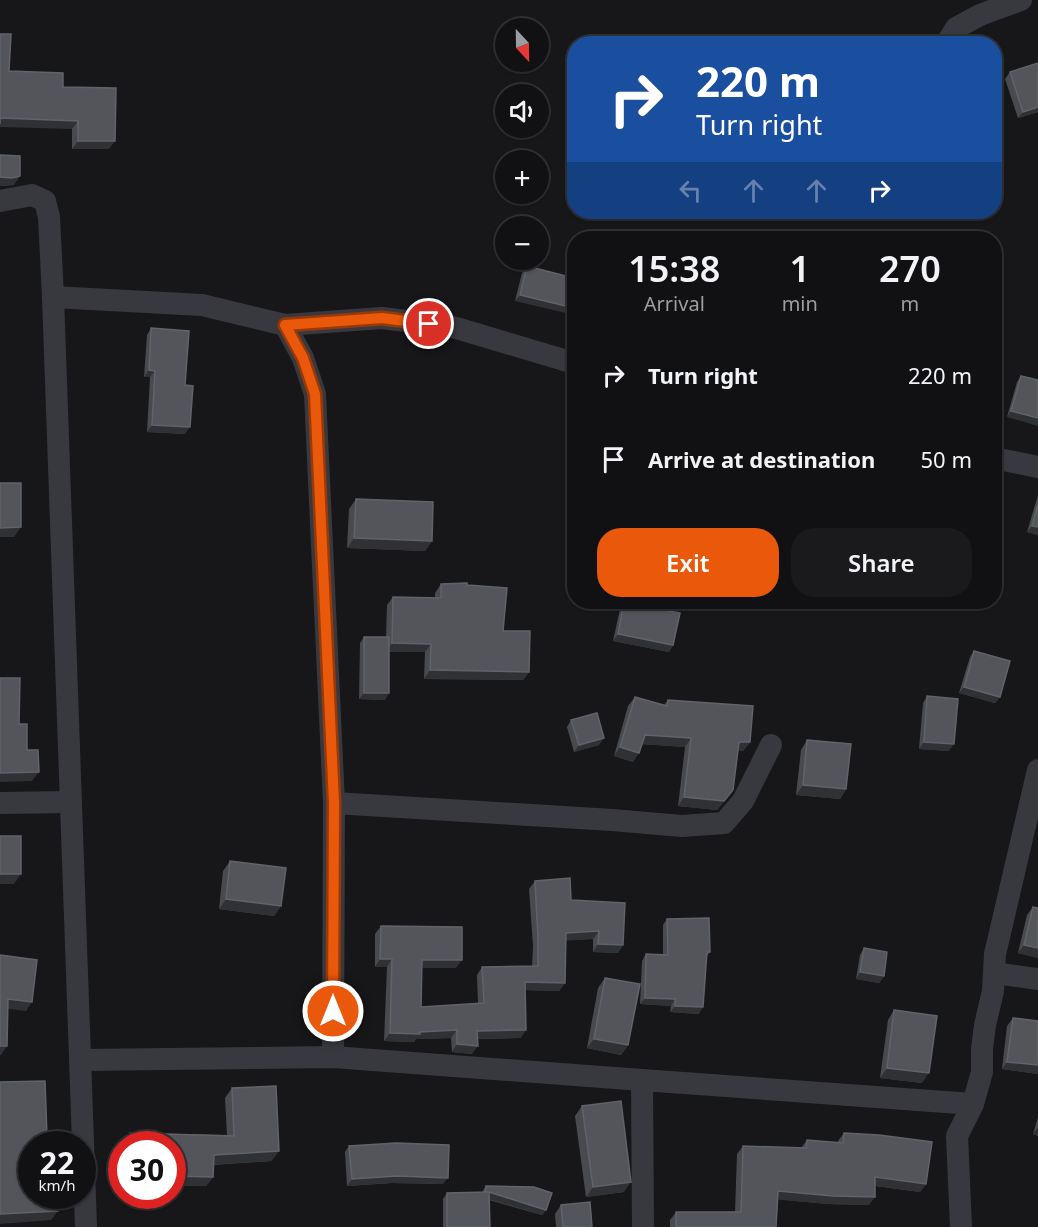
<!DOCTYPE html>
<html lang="en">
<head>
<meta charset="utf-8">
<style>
	body { margin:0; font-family:"Noto Sans",sans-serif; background:#1a1a1c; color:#f1f3f6; height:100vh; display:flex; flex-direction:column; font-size:22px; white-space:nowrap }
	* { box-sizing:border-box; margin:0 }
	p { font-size:20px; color:#9c9da0 }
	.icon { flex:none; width:33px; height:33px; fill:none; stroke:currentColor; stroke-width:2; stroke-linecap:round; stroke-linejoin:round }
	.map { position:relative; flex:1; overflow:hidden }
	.drawer { position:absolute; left:567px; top:231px; width:435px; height:378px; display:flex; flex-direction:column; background:#111113; border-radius:24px; box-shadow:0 2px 4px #0004,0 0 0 2px #303133 }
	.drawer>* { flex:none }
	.guide { position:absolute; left:567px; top:36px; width:435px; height:183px; border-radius:24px; box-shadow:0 2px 4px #0004,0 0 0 2px #303133; background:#1a4fa0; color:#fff; overflow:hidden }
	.needle { width:39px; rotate:158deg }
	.buttons { position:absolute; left:495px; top:18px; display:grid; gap:12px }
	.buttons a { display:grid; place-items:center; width:54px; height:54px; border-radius:50%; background:#111113; box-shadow:0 2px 4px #0004,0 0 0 2px #303133; font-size:30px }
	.speed { position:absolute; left:18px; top:1131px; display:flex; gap:12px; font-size:30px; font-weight:700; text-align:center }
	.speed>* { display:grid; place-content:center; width:78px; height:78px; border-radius:50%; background:#111113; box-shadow:0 2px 4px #0004,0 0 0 2px #303133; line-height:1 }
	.speed small { font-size:15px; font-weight:400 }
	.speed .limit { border:9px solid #d22; background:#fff; color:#111 }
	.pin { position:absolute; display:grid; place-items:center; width:51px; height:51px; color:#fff; margin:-26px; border:3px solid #fff; border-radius:50%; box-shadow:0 2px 6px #0007 }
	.me { position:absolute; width:66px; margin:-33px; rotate:0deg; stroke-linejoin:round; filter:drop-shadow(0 0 4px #0008) }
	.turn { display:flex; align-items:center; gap:21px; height:126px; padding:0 30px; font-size:27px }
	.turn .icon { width:78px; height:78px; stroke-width:2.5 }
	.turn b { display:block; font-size:42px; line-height:51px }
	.lanes { display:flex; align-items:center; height:57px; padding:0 30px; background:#0003; justify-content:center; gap:30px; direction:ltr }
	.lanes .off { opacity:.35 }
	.eta { display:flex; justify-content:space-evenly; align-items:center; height:102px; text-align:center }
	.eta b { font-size:36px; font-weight:600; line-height:42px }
	.button { display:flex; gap:12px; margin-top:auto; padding:12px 30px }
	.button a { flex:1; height:69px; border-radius:24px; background:#ea580c; color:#fff; font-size:24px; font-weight:600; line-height:69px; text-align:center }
	.button a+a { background:#1a1a1c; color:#f1f3f6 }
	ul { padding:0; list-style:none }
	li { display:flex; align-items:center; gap:18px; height:84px; padding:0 30px }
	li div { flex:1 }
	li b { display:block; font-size:22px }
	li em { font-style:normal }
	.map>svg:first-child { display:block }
</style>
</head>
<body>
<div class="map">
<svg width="1038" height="1227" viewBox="0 0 1038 1227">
	<rect width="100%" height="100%" fill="#171719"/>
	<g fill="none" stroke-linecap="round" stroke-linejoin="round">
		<g stroke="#38393f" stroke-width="22">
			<polyline points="946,44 956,28 980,15 1021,0"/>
			<polyline points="0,201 32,195 45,201 49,217 53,297 86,1227"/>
			<polyline points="53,297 202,305 285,325 382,318 453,327 574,363"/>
			<polyline points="285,325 303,358 315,394 334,803 333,1057"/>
			<polyline points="994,458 1038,467"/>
			<polyline points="0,803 71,802"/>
			<polyline points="334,803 612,820 682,826 724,823 743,801 771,745"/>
			<polyline points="994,973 1038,979"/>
			<polyline points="80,1060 333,1057 642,1080"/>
			<polyline points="643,1227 642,1080 973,1104 982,1072 982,1049 985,1025 993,991 995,954 1038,770"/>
			<polyline points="961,1227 957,1136 973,1104"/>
		</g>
	</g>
	<g fill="#484a4e">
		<polygon points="9,71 63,87 109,149 72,149 72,129"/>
		<polygon points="1010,72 1038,112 1018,118 1005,79"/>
		<polygon points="527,266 574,278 515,301 522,273"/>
		<polygon points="151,328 185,385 185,434 147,432 150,377 144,377 147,335"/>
		<polygon points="1021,376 1038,380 1007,417 1017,382"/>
		<polygon points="1038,495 1038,535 1027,532"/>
		<polygon points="356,499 432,541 425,551 347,548 349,509"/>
		<polygon points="441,584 467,585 503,631 529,672 523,680 424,679 425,652 389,652 385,700 359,699 360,643 364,637 386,637 387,605 393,597 435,598 435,593"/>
		<polygon points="624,602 673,645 669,652 613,641 620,609"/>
		<polygon points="974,651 1000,697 995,703 959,693 970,657"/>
		<polygon points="927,696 949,751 919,749 923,703"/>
		<polygon points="635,697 664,705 668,700 750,742 743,751 738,751 733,790 717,810 678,806 685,747 642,744 633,762 614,756 628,706"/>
		<polygon points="571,720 599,745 574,752 567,727"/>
		<polygon points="807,740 846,789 840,799 796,795 801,750"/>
		<polygon points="230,861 281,906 274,916 219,909 223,871"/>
		<polygon points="535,881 571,900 623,945 618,953 593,952 593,939 566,940 565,983 559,991 526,990 521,1038 478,1039 472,1054 452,1052 451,1038 416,1039 414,1042 384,1041 387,967 375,967 375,934 381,926 456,968 422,968 421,1007 478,1004 477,975 482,967 532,966 533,946 529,889"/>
		<polygon points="1033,907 1038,908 1038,958 1018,953 1027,915"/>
		<polygon points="667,919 710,952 706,957 699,1014 670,1012 671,1006 640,1004 642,961 646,954 663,955 663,925"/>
		<polygon points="864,948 884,976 879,983 856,979 860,955"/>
		<polygon points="605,978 628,1045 621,1055 587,1048 598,988"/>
		<polygon points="894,1010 922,1083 880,1078 888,1020"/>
		<polygon points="1013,1018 1038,1021 1038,1074 1002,1069 1007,1026"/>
		<polygon points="232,1088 272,1161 213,1165 213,1177 206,1186 172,1186 172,1144 123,1144 123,1143 130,1133 227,1135 225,1098"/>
		<polygon points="582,1106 624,1192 586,1197 575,1116"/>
		<polygon points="1038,1117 1038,1136 1033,1134"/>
		<polygon points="844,1133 926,1184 920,1192 875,1186 869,1205 827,1204 777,1199 776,1227 670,1227 670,1220 676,1212 735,1212 737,1154 743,1146 801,1148 807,1140 838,1143 838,1141"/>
		<polygon points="349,1146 443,1184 392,1183 347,1186 345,1152"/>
		<polygon points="486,1186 546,1210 542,1215 489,1200 490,1227 443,1227 443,1199 447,1193 482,1192"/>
		<polygon points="561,1205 592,1227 556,1227 555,1214"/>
	</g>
	<g fill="#303134">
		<polygon points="1038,107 1038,112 1018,118 1023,112"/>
		<polygon points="0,118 78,121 72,129 0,127"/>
		<polygon points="78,141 115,141 109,149 72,149"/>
		<polygon points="20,176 14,185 6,186 0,186 0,177"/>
		<polygon points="520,295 574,308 574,315 515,301"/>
		<polygon points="149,370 155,371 150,377 144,377"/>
		<polygon points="1011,411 1038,418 1038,426 1007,417"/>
		<polygon points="152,425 190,427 185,434 147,432"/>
		<polygon points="1032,526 1038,527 1038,535 1027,532"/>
		<polygon points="21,527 14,537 0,537 0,528"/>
		<polygon points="354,538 432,541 425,551 347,548"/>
		<polygon points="618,634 673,645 669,652 613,641"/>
		<polygon points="392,643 431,644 425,652 386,652"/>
		<polygon points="430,670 529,672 523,680 424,679"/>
		<polygon points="964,687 1000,697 995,703 959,693"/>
		<polygon points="364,693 389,693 385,700 359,699"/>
		<polygon points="645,735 691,738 685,747 638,744"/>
		<polygon points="604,738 599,745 574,752 579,745"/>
		<polygon points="739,742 750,742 743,751 733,751"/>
		<polygon points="924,742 954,744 949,751 919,749"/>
		<polygon points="620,747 639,753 633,762 614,756"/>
		<polygon points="39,772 32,781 0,782 0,773"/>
		<polygon points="803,785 846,789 840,799 796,795"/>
		<polygon points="733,790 717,810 678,806 684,797"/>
		<polygon points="0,874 21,874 14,884 0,884"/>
		<polygon points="226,899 281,906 274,916 219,909"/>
		<polygon points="599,931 593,939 560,941 566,933"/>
		<polygon points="598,944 623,945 618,953 593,952"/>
		<polygon points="1024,945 1038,948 1038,958 1018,953"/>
		<polygon points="380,959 392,959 387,967 375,967"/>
		<polygon points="422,960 462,960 456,968 417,968"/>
		<polygon points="860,972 884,976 879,983 856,979"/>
		<polygon points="525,982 565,983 559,991 520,990"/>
		<polygon points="645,998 675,999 671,1006 640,1004"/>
		<polygon points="8,999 32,1002 26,1011 1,1008"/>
		<polygon points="675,1006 703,1007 699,1014 670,1012"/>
		<polygon points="457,1030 451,1038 416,1039 414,1042 384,1041 390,1033"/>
		<polygon points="526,1030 521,1038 472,1039 477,1031"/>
		<polygon points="594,1039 628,1045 621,1055 587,1048"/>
		<polygon points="457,1044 478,1046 472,1054 452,1052"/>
		<polygon points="0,1046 7,1046 1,1055 0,1055"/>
		<polygon points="1007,1062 1038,1065 1038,1074 1002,1069"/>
		<polygon points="887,1068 929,1073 922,1083 880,1078"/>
		<polygon points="1038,1127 1038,1136 1033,1134"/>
		<polygon points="279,1151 272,1161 207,1165 214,1155"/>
		<polygon points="172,1176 213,1177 206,1186 172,1186"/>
		<polygon points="397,1176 448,1178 443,1184 392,1183 347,1186 352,1179"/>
		<polygon points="875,1177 926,1184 920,1192 870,1185"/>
		<polygon points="631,1182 624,1192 586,1197 593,1187"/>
		<polygon points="778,1191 875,1197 869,1205 827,1204 772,1199"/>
		<polygon points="489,1192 546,1210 542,1215 485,1198"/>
		<polygon points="58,1211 51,1220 0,1224 0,1214"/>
	</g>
	<g fill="#53555a" stroke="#606369" stroke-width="1.5">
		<polygon points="0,34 11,34 9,71 63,73 63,87 116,88 115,141 78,141 78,121 0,118 0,124"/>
		<polygon points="1038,63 1038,107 1023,112 1010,72"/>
		<polygon points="0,155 20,156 20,176 12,178 0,177"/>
		<polygon points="527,266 574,278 574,308 520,295"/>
		<polygon points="151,328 189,331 185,385 193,386 190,427 152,425 155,371 149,370"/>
		<polygon points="1021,376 1038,380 1038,418 1011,411"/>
		<polygon points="0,483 21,483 21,527 0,528"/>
		<polygon points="356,499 433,502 432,541 354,538"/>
		<polygon points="1038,504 1038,527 1032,526"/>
		<polygon points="467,583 467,585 507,588 503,631 530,631 529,672 430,670 431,644 392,643 393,597 441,598 441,584"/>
		<polygon points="624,602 680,613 673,645 618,634"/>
		<rect x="364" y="637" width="25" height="56"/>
		<polygon points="974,651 1010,661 1000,697 964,687"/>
		<polygon points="0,678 20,678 19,724 27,724 27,750 38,750 39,772 0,773"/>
		<polygon points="927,696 958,699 954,744 924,742"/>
		<polygon points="635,697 667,706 668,700 753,706 750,742 739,742 733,790 724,801 684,797 691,738 645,735 639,753 620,747"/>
		<polygon points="597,713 604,738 579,745 571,720"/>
		<polygon points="807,740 851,744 846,789 803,785"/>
		<rect x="0" y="836" width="21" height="38"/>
		<polygon points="230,861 286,868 281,906 226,899"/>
		<polygon points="570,878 571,900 625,903 623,945 598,944 599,931 566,933 565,983 525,982 526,1030 477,1031 478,1046 457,1044 457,1030 420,1032 420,1034 390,1033 392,959 380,959 381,926 462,927 462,960 422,960 421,1007 484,1003 482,967 538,966 538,938 535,881"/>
		<polygon points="1033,907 1038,908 1038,948 1024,945"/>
		<polygon points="709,918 710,952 707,952 703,1007 675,1006 675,999 645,998 646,954 668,955 667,919"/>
		<polygon points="864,948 887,952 884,976 860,972"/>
		<polygon points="0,955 37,960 32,1002 8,999 7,1046 0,1046"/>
		<polygon points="605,978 640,984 628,1045 594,1039"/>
		<polygon points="894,1010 937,1016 929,1073 887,1068"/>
		<polygon points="1013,1018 1038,1021 1038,1065 1007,1062"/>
		<polygon points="45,1081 47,1136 53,1135 54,1144 32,1144 32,1196 57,1196 58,1211 0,1214 0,1082"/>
		<polygon points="276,1086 279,1151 214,1155 213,1177 172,1176 172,1144 129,1144 130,1133 234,1136 232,1088"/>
		<polygon points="621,1101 631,1182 593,1187 582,1106"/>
		<polygon points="844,1133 879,1135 932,1142 926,1184 875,1177 875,1197 833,1196 778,1191 776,1227 676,1227 676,1212 741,1212 743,1146 806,1148 807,1140 843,1143"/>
		<polygon points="396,1143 449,1145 448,1178 397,1176 352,1179 349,1146"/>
		<polygon points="486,1186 534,1187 552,1193 546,1210 489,1192 490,1227 447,1227 447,1193 488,1192 485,1191"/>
		<polygon points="590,1202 592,1227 563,1227 561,1205"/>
	</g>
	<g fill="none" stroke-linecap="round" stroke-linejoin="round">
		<g stroke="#983908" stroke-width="15">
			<polyline id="route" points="333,1011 334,803 315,394 303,358 285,325 382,318 429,324"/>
		</g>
		<use href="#route" stroke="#ea580c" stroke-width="10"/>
	</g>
</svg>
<div class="buttons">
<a><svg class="needle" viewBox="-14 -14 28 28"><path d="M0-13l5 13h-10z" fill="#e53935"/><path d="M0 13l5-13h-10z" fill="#9c9da0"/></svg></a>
<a><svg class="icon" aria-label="sound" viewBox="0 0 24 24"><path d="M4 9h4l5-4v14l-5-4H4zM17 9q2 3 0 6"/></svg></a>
<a>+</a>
<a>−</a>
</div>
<div class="speed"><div>22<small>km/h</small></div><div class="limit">30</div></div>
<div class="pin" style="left:429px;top:324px;background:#d93025"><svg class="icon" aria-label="arrive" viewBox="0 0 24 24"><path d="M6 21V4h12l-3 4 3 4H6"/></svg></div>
<svg class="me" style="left:333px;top:1011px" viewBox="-20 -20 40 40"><circle r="17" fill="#ea580c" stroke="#fff" stroke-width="3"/><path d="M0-11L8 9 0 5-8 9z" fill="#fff"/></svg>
<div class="guide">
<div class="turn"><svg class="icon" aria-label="right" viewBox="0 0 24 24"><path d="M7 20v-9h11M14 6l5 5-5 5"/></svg><div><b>220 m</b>Turn right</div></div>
<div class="lanes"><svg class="icon off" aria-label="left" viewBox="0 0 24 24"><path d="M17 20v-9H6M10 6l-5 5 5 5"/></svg><svg class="icon off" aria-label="ahead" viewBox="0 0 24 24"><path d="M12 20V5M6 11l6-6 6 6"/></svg><svg class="icon off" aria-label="ahead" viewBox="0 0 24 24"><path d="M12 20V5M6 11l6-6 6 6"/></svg><svg class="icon" aria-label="right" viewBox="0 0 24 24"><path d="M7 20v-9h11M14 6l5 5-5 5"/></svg></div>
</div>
<section class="drawer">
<div class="eta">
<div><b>15:38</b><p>Arrival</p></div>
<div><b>1</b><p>min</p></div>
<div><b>270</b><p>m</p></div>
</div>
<ul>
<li><svg class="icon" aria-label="right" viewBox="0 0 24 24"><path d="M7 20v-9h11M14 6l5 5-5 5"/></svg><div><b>Turn right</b></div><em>220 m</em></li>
<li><svg class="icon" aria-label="arrive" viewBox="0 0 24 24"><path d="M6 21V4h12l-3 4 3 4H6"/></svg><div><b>Arrive at destination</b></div><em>50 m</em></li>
</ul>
<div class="button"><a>Exit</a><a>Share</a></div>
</section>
</div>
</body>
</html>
